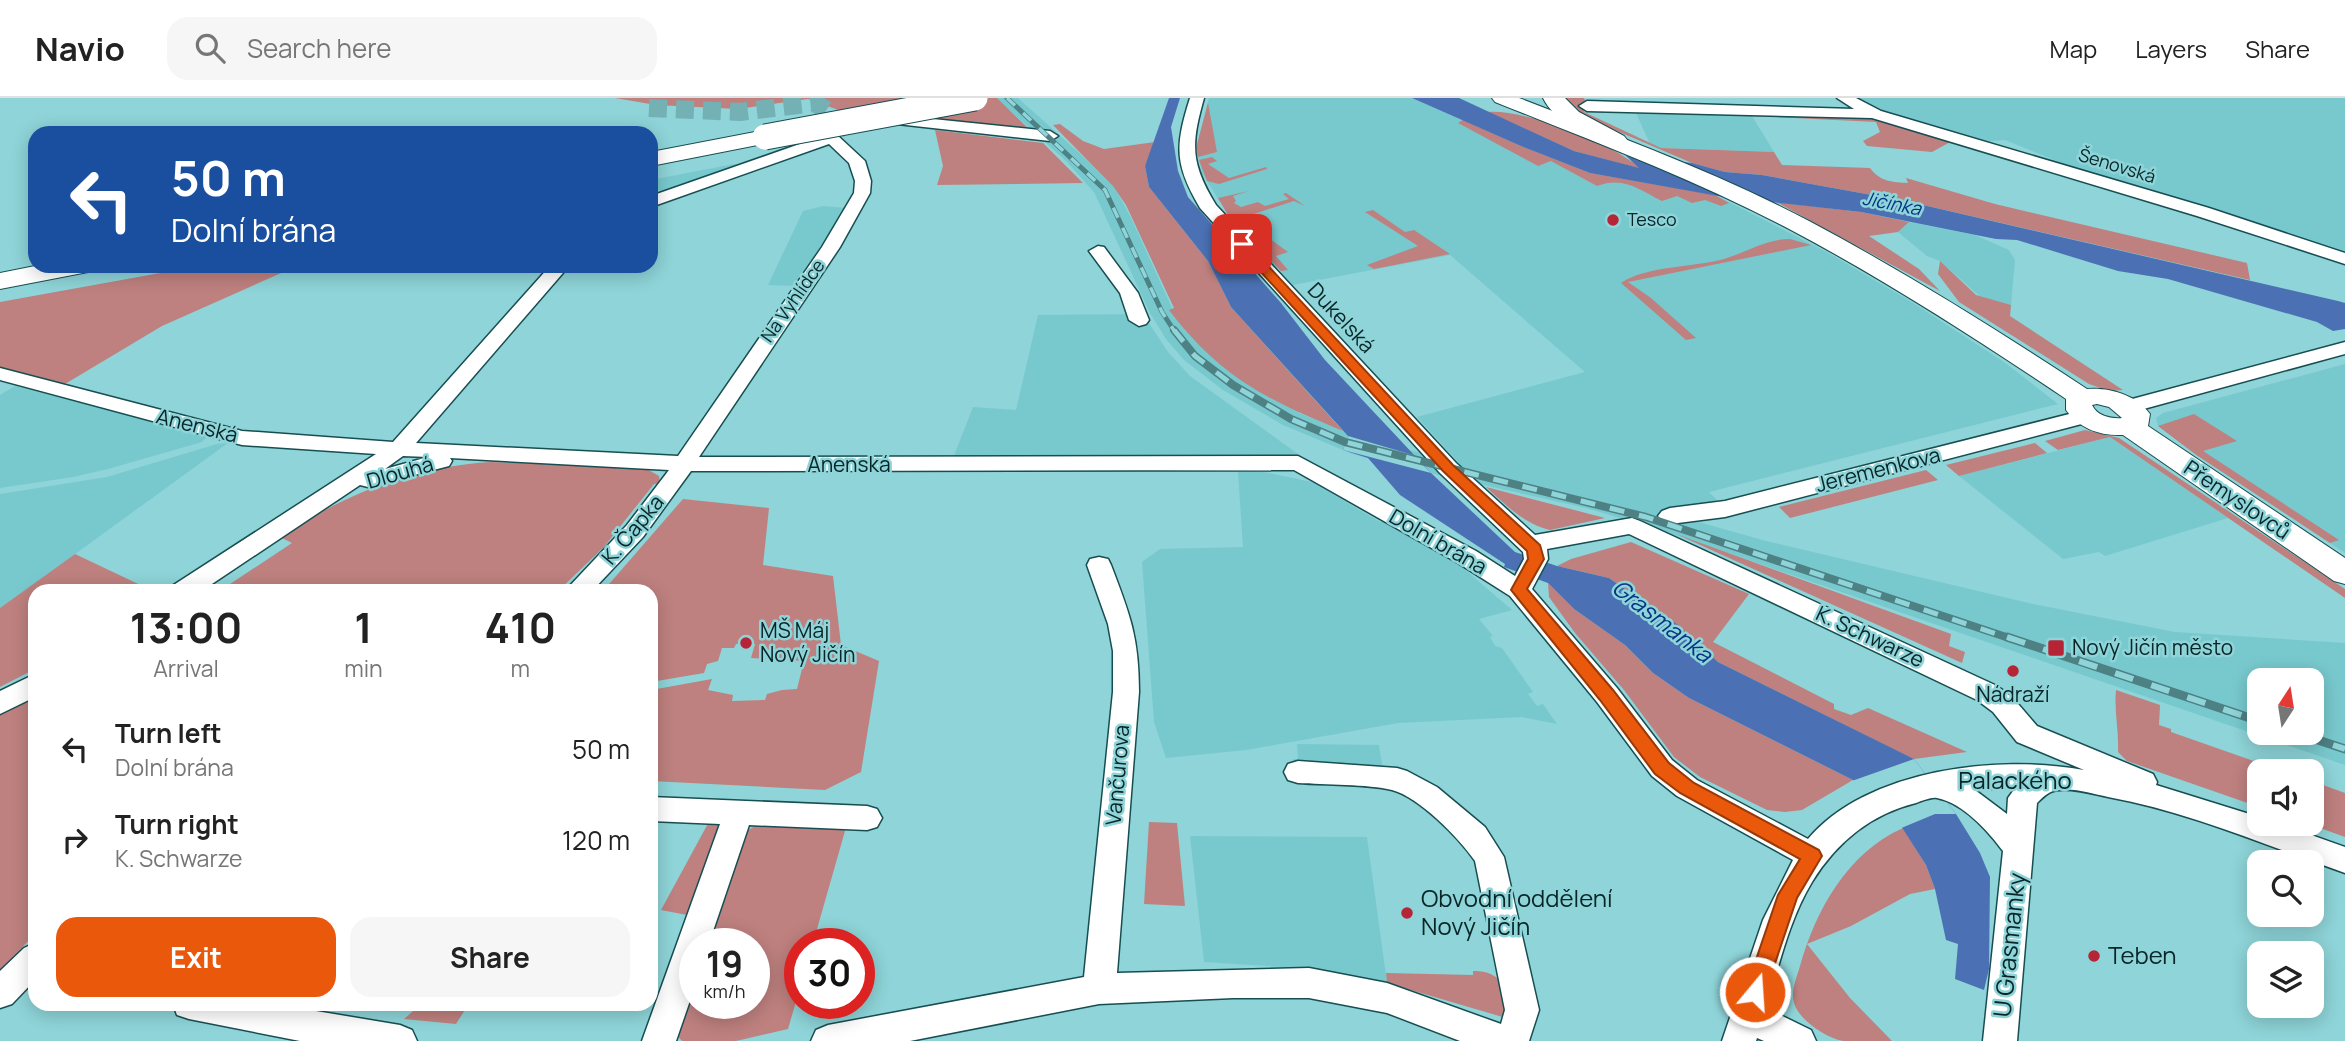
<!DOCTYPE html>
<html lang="en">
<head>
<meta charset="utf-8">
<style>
	body { margin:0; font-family:Manrope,sans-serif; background:#f6f6f6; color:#222; height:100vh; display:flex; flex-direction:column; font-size:26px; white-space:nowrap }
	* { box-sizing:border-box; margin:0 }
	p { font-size:23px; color:#767676 }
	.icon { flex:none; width:38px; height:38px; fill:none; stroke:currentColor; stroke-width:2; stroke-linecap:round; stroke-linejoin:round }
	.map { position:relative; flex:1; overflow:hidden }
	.sheet { position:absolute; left:28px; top:486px; width:630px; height:427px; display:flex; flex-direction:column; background:#fff; border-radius:21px; box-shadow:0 4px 18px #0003 }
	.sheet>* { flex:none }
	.guide { position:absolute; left:28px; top:28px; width:630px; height:147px; border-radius:21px; box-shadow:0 4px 18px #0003; background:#1a4fa0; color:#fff; overflow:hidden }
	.needle { width:46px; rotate:12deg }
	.tools { position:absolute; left:2247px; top:570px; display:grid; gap:14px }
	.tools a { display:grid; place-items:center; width:77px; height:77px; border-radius:14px; background:#fff; box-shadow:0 4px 18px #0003; font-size:35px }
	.speed { position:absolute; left:679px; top:830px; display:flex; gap:14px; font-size:35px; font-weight:700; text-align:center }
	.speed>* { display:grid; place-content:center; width:91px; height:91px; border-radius:50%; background:#fff; box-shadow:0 4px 18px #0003; line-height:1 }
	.speed small { font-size:18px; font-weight:400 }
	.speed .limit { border:10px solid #d22; background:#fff; color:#111 }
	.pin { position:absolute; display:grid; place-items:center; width:60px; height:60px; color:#fff; margin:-30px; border-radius:14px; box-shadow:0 4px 10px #0006 }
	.me { position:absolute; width:77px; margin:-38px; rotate:18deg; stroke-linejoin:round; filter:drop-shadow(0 0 5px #0008) }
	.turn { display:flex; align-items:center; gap:24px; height:147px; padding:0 28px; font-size:32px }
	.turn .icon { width:91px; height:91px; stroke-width:2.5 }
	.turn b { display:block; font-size:49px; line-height:60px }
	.eta { display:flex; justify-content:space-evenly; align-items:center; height:119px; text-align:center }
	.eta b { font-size:42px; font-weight:700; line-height:49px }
	.cta { display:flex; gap:14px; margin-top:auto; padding:14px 28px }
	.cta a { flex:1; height:80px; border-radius:21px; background:#ea580c; color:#fff; font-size:28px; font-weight:700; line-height:80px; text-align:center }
	.cta a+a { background:#f6f6f6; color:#222 }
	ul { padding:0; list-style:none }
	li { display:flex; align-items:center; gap:21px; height:91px; padding:0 28px }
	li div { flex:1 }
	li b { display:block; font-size:26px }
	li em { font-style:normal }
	header { display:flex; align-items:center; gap:42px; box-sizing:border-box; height:98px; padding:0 35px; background:#fff; border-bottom:2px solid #e0e0e0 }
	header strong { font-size:33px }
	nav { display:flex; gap:38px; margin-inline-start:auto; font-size:24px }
	.search { width:490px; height:63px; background:#f6f6f6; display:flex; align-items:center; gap:18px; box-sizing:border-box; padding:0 24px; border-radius:21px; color:#767676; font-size:26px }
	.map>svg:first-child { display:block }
</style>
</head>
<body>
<header>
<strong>Navio</strong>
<div class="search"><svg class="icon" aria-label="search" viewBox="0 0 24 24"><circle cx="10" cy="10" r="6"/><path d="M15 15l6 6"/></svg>Search here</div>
<nav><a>Map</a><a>Layers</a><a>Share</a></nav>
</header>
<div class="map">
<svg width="2345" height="943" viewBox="0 0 2345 943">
	<rect width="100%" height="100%" fill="#8ed4d8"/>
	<g fill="#78c9ce" fill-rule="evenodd">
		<path d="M996,0H1018L1104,77L1115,90L1131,120L1173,212L1299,315L1365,341L1458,364L1417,319L1585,274L1450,157L1293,187L1228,117L1202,75L1196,50L1209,0H1412L1490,35L1715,97L1825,153L1910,203L2004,264L2058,306L1709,394L1717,402L1670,416L1766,443L2033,506L2175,534L2345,545V667L1664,433L1586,410L1385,365L1353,356L1283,327L1223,292L1184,262L1166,241L1150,215L1094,94L1066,63ZM2259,583H2312V635H2259Z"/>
		<polygon points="1856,0 2345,0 2345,156 2231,118 2074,70 2005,42 1982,44 1886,14"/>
		<polygon points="1636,15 1752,18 1774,54 1661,50 1650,46"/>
		<polygon points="734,66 739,67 663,95 651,86 651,82"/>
		<polygon points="823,108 847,110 796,188 768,187 803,113"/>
		<polygon points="1909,124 1975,137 2009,152 2015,162 2011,207 1983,201 1940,163 1927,158 1898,134"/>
		<polygon points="1143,216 1168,254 1190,278 1302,359 953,360 973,309 1016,312 1038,217"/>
		<polygon points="2345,266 2345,455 2195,356 2158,328 2156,320 2163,315"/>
		<polygon points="15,288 204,336 207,339 202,344 108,371 73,379 0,390 0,297"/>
		<polygon points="2110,339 2228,420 2105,458 2099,454 2063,461 1959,378"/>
		<polygon points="228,345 75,456 0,510 0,396 107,379 217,346"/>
		<polygon points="1238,374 1264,374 1312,384 1380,424 1387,421 1421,446 1462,469 1512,512 1479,521 1493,538 1490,539 1495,548 1502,550 1533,594 1528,596 1537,608 1543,606 1557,626 1522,619 1398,625 1246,652 1166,660 1154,624 1142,464 1160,451 1243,449"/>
		<polygon points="1297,646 1379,647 1385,686 1295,684 1293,661 1298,661"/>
		<polygon points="1190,738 1367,739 1387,885 1313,871 1204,864"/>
	</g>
	<g fill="#be817f">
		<polygon points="615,0 997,0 1032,34 841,13 808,1 738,11 656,7"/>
		<path d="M1560,0H1584L1589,12H1583L1584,14L1661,50L1774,54L1782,67L1870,70C1880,84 1893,84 1908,85L1906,80L1995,106L2247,165L2250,182L1910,104L1762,77L1725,74L1692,65L1596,24L1577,15Z"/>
		<polygon points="1208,5 1217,54 1198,59 1196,50"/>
		<path d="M1488,14C1527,11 1612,45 1641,71L1574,53Z"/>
		<polygon points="1752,18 1875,20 1952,43 1932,54 1867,48 1863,43 1880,34 1876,24"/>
		<path d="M1463,22L1521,48L1590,75L1715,97L1729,105L1721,108L1705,102L1692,105L1677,98L1662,103C1638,91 1624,78 1597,88L1551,63L1538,68L1458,25Z"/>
		<path d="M1060,26L1083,43L1104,51L1155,44L1145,68L1149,89L1208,163L1231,209L1343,333C1267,302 1220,279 1169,212L1174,210L1126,107L1113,88L1053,27Z"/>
		<polygon points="935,32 1043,45 1083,85 937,87 943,68"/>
		<polygon points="1212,59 1217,63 1208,66 1229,80 1266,69 1267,71 1219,86 1207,83 1199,62"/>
		<polygon points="1249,93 1233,98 1236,103 1234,105 1241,109 1258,104 1265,108 1289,101 1283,96 1286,95 1305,108 1294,103 1241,120 1288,154 1276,158 1288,172 1281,173 1228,117 1218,100"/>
		<polygon points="1776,104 1861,114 1909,124 1898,134 1869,138 1919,171 1940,193"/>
		<polygon points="1373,112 1405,134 1414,132 1450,156 1374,171 1367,167 1418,148 1365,114"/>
		<path d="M1790,141L1811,147L1628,184L1651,200L1696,240L1686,242L1621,185C1647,167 1696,170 1727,160C1749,153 1766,141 1790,141Z"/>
		<polygon points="1940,163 1976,197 2011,207 2010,218 2123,292 2109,293 2089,286 1959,204 1938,176"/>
		<polygon points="199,168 297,168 162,228 65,286 0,269 0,204"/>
		<polygon points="2194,316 2237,343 2203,353 2339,442 2330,445 2195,356 2158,328"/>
		<polygon points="2085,332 2119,340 2345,491 2345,500 2110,339 2058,352 2045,343"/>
		<polygon points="2035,345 2047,355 1959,378 1946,367"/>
		<path d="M491,364L645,370L659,378L660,386H654L603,450L558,493L218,494L292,445L280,439C345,396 412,369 491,364Z"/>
		<polygon points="1926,372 1938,382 1790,420 1779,409"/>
		<path d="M1486,389L1605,420L1550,432C1524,426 1506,407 1486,389Z"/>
		<polygon points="683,401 769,410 763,467 833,478 841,547 879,563 861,674 825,692 651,683 651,592 712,581 708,592 733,597 732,603 765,602 767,596 782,592 797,591 804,563 751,560 755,546 736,546 734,550 722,550 718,563 707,566 704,575 651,584 651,494 603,493"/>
		<polygon points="1676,436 1951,536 1949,548 1965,554 1962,565"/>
		<polygon points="1631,444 1749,496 1713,544 1834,606 1834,611 1851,617 1868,610 1967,654 1914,661 1905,657 1718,564 1667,519 1609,480 1557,468 1571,461"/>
		<polygon points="75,456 153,493 35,494 35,571 0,589 0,510"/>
		<polygon points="1548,485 1574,511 1625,547 1653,575 1689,600 1853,682 1802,712 1785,714 1767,712 1700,679 1674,659 1624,592 1575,535 1549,499"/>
		<path d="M2116,592L2160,607L2159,627L2171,631V634L2285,674H2259V709L2127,663L2118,654C2119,632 2114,614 2116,592Z"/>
		<polygon points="35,600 35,836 0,872 0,614 22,602"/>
		<polygon points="2312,683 2345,695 2345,739 2309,726 2312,726"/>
		<polygon points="711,720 723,730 687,817 661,812"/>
		<polygon points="763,723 837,727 845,733 813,845 800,845 800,890 788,931 736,943 682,943 675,935 695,878 695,905 754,905 754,845 706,845 745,734"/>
		<polygon points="1149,724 1177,725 1185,808 1144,806"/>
		<path d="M1903,730L1926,767L1935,791L1910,796L1851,828L1807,846L1850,900L1892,943C1877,943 1858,943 1843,943C1827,940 1804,925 1796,910C1789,896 1796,882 1800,868C1816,812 1847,755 1903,730Z"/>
		<path d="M1473,873C1490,873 1497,878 1508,891L1506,920L1387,885L1386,875L1473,877Z"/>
		<polygon points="420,907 420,906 468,907 456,926 404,921"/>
	</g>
	<g fill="#4b71b4">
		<polygon points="1169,0 1180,0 1171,29 1178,73 1188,99 1281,205 1325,262 1431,375 1515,454 1557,468 1609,480 1678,527 1718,564 1914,661 1956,716 1980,755 1990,779 1989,871 1984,892 1955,881 1958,846 1946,842 1935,791 1926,767 1894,717 1853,682 1689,600 1653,575 1625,547 1574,511 1548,485 1504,469 1505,466 1400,397 1368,360 1343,352 1348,338 1231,209 1208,163 1149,89 1145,68"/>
		<polygon points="1412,0 1459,0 1574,53 1639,70 1625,57 1692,65 1725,74 1762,77 1910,104 2338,203 2345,205 2345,231 2333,233 2317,224 2168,181 2118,173 2017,142 1996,141 1861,114 1718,98 1590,75 1521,48"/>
	</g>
	<g fill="#8ed4d8">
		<polygon points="1348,338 1413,357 1431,375 1343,352"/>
		<polygon points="1914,661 1956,716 1935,716 1899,731 1882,708 1849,684"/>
	</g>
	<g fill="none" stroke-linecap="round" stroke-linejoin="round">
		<polyline stroke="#73b1b5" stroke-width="18" stroke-dasharray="18 9" stroke-linecap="butt" points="649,10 740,14 815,5 831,15 840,30 831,40"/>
		<g stroke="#174e51" stroke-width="3">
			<g id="minor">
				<path d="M1190,0H1204C1191,46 1190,65 1216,107L1456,365L1535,437L1632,420L1640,423L1997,588L2013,600L2037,628L2153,676L2157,684L2156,687L2259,719V726H2280L2345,749V775C2267,748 2190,714 2108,699C2093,696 2075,690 2060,692C2050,692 2044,698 2037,705L2017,943H1983L2003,753C1988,733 1963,705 1937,700C1931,699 1922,703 1916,705C1871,716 1836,745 1812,784C1789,822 1779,868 1766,910L1811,932L1816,943H1764L1757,940L1756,943H1722L1763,822L1793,762L1677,698L1652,678L1597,604L1510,498L1458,465L1294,372L691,373L643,439L591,494H564L627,427L669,372L450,360L452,363L449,368L368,389L360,387L200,494H169L172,488L376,356L242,347L0,282V270L242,333L393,344L550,168H569L416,345L678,358L822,149L854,95L855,83L849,65L829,46L651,109V98L831,35L837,37L865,63L871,83L870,95L840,149L699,359L1298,358L1476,453L1515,478L1524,461L1523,454L1440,375L1200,110C1174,66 1175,48 1190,0ZM403,358L428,359L385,371ZM1629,436L1977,602L1993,614L2017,644L2084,672C1999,656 1867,671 1808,741L1697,682L1672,662L1617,590L1532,491L1548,461L1547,451ZM2016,689L2008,700L2007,716L1975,692Z"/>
				<polygon points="1837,0 1856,0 1881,13 2209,110 2345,155 2345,166 2197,118 1872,20 1587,13 1579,8 1587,3 1854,11"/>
				<polygon points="884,16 1050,33 1058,38 1050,43 879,24 876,21 879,18"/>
				<polygon points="1098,148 1104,149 1138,195 1149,222 1146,226 1139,228 1129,222 1120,195 1089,153"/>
				<polygon points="2345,244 2345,256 2129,315 2121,314 2118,309 2121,304"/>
				<polygon points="2085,312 2093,313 2096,318 2093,323 1725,419 1670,426 1662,423 1658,418 1662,413 1670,410 1725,403"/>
				<path d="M1099,459L1108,461L1111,467C1130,517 1139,539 1139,594L1117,875L1309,870L1387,885L1501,926L1505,912L1475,763C1459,740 1419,699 1392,692C1368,686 1324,687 1298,685L1288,682L1284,674L1288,666L1298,663L1397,670L1407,673L1437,689L1485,729L1504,759L1539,912L1529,943H1460L1387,915L1309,900H1233L1099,906L910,943H811L816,932L828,927L1084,879L1113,594V553L1108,526L1087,467L1090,461Z"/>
				<polygon points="35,576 35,599 0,616 0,593"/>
				<polygon points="651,699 867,708 877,711 882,720 877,729 867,732 749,727 709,845 695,845 695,888 676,943 642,943 720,726 651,723"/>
				<polygon points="35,845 35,882 12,906 0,910 0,873 24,850"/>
				<polygon points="173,906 274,906 400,927 412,932 417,943 300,943 189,921 177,917"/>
			</g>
		</g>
		<g stroke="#174e51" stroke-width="2">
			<path id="major" d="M1492,0H1519C1617,38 1716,74 1809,123C1905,174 1996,231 2087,291C2109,289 2137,297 2150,316L2148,328L2345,460V486L2334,483L2123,337C2100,338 2080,331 2066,312V301C1977,241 1887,183 1791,132C1696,82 1595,44 1495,4ZM2097,306L2109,309L2122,320C2111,321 2097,318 2092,307Z"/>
		</g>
		<g stroke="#174e51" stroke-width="2">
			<g id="highway">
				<path d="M1543,0H1565L1579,14L1624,38L1628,43L1624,48C1600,54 1553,22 1543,0Z"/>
				<polygon points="765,32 773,34 777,39 773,44 651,68 651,54"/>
				<polygon points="35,168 92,168 88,174 0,191 0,175"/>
			</g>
		</g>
		<use href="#minor" fill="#fff" fill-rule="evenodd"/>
		<use href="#major" fill="#fff" fill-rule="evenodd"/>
		<use href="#highway" fill="#fff" fill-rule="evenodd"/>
		<g stroke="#4e8184" stroke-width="5">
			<polyline id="rail-far2" points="1007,0 1105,92 1162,214 1175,234"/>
		</g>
		<g stroke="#4e8184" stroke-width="8">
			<polyline id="rail-far1" points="1174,232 1195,258 1233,287 1291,321 1345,344 1646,419 2012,541"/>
		</g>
		<g stroke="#4e8184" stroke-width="9">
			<g id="rail">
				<polyline points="2007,539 2259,623"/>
				<polyline points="2297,635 2345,651"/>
			</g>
		</g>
		<use href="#rail-far2" stroke="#8ed4d8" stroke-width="3.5" stroke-dasharray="11" stroke-linecap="butt"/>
		<use href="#rail-far1" stroke="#8ed4d8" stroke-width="5" stroke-dasharray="15" stroke-linecap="butt"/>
		<use href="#rail" stroke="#8ed4d8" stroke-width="6" stroke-dasharray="19" stroke-linecap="butt"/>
		<g stroke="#174e51" stroke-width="27" stroke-linecap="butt">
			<polyline id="highway-bridge" points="765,39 975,0"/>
		</g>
		<use href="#highway-bridge" stroke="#fff" stroke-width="25"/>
	</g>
	<polygon fill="#ea580c" stroke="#983908" stroke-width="2" points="1238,144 1246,144 1453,367 1540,447 1544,461 1527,491 1613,592 1669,665 1694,685 1819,752 1822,758 1797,800 1763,901 1755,904 1748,901 1745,894 1778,797 1800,761 1680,695 1655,676 1600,602 1511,492 1528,461 1527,453 1443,373 1238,149"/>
	<g fill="#b62536" stroke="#8ed4d8" stroke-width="2.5">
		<circle cx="1613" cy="122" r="7"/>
		<circle cx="746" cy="545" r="7"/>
		<rect x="2047" y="541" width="18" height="18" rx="3.5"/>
		<circle cx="2013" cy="573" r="7"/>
		<circle cx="1407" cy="815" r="7"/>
		<circle cx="2094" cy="858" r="7"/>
	</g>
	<g text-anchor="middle" stroke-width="5" stroke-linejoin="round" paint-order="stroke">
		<g font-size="18" fill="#082628" stroke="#8ed4d8">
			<text transform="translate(2117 68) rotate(17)" y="6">Šenovská</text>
			<text transform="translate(793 203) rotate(-55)" y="6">Na Vyhlídce</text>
		</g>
		<g font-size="18" fill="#082628" stroke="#8ed4d8" text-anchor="start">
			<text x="1627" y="128">Tesco</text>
		</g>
		<g font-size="19" font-style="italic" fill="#063585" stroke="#8ed4d8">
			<text transform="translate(1892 105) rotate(11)" y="7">Jičínka</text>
		</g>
		<g font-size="21" fill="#082628" stroke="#8ed4d8">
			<text transform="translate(1341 220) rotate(47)" y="7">Dukelská</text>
			<text transform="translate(197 328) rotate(14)" y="7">Anenská</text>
			<text x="849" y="374">Anenská</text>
			<text transform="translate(1878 372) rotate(-14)" y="7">Jeremenkova</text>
			<text transform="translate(400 375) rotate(-16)" y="7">Dlouhá</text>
			<text transform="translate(2237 402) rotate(34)" y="7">Přemyslovců</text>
			<text transform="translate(633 432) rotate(-50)" y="7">K. Čapka</text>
			<text transform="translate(1438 444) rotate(30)" y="7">Dolní brána</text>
			<text transform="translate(1870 539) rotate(25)" y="7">K. Schwarze</text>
			<text transform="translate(1118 677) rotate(-85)" y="7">Vančurova</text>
		</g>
		<g font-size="21" fill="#082628" stroke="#8ed4d8" text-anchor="start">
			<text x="760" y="540">MŠ Máj<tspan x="760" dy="24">Nový Jičín</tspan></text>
			<text x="2072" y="557">Nový Jičín město</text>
			<text x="2013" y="604" text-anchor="middle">Nádraží</text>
		</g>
		<g font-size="23" font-style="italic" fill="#063585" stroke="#8ed4d8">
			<text transform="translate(1662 523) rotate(38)" y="8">Grasmanka</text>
		</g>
		<g font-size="24" fill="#082628" stroke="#8ed4d8">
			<text x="2015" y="691">Palackého</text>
			<text transform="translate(2010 847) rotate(-84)" y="8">U Grasmanky</text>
		</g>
		<g font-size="24" fill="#082628" stroke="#8ed4d8" text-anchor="start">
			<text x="1421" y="809">Obvodní oddělení<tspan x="1421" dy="28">Nový Jičín</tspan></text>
			<text x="2108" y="866">Teben</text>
		</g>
	</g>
</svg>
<div class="tools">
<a><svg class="needle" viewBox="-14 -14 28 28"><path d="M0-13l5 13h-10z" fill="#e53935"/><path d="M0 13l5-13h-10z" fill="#767676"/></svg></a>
<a><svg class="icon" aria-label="sound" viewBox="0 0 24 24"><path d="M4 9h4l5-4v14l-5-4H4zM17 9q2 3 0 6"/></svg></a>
<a><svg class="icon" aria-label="search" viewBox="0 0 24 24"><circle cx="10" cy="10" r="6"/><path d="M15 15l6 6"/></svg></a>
<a><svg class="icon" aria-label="layers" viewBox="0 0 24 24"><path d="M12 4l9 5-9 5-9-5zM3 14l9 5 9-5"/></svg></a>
</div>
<div class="speed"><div>19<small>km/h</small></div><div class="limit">30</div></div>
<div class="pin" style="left:1242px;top:146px;background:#d93025"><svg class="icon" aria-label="arrive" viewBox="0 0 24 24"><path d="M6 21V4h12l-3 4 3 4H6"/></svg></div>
<svg class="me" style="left:1755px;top:894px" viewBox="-20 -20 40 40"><circle r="17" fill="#ea580c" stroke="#fff" stroke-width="3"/><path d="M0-11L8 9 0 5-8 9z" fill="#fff"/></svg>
<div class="guide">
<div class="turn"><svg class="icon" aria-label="left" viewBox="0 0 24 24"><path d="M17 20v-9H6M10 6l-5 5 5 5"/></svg><div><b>50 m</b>Dolní brána</div></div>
</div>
<section class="sheet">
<div class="eta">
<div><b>13:00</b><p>Arrival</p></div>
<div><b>1</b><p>min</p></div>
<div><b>410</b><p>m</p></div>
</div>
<ul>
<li><svg class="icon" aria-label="left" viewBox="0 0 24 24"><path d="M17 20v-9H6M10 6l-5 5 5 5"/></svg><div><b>Turn left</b><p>Dolní brána</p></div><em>50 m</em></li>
<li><svg class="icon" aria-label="right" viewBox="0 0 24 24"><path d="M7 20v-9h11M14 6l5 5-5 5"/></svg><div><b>Turn right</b><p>K. Schwarze</p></div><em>120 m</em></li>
</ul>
<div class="cta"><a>Exit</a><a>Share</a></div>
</section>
</div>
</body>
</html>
